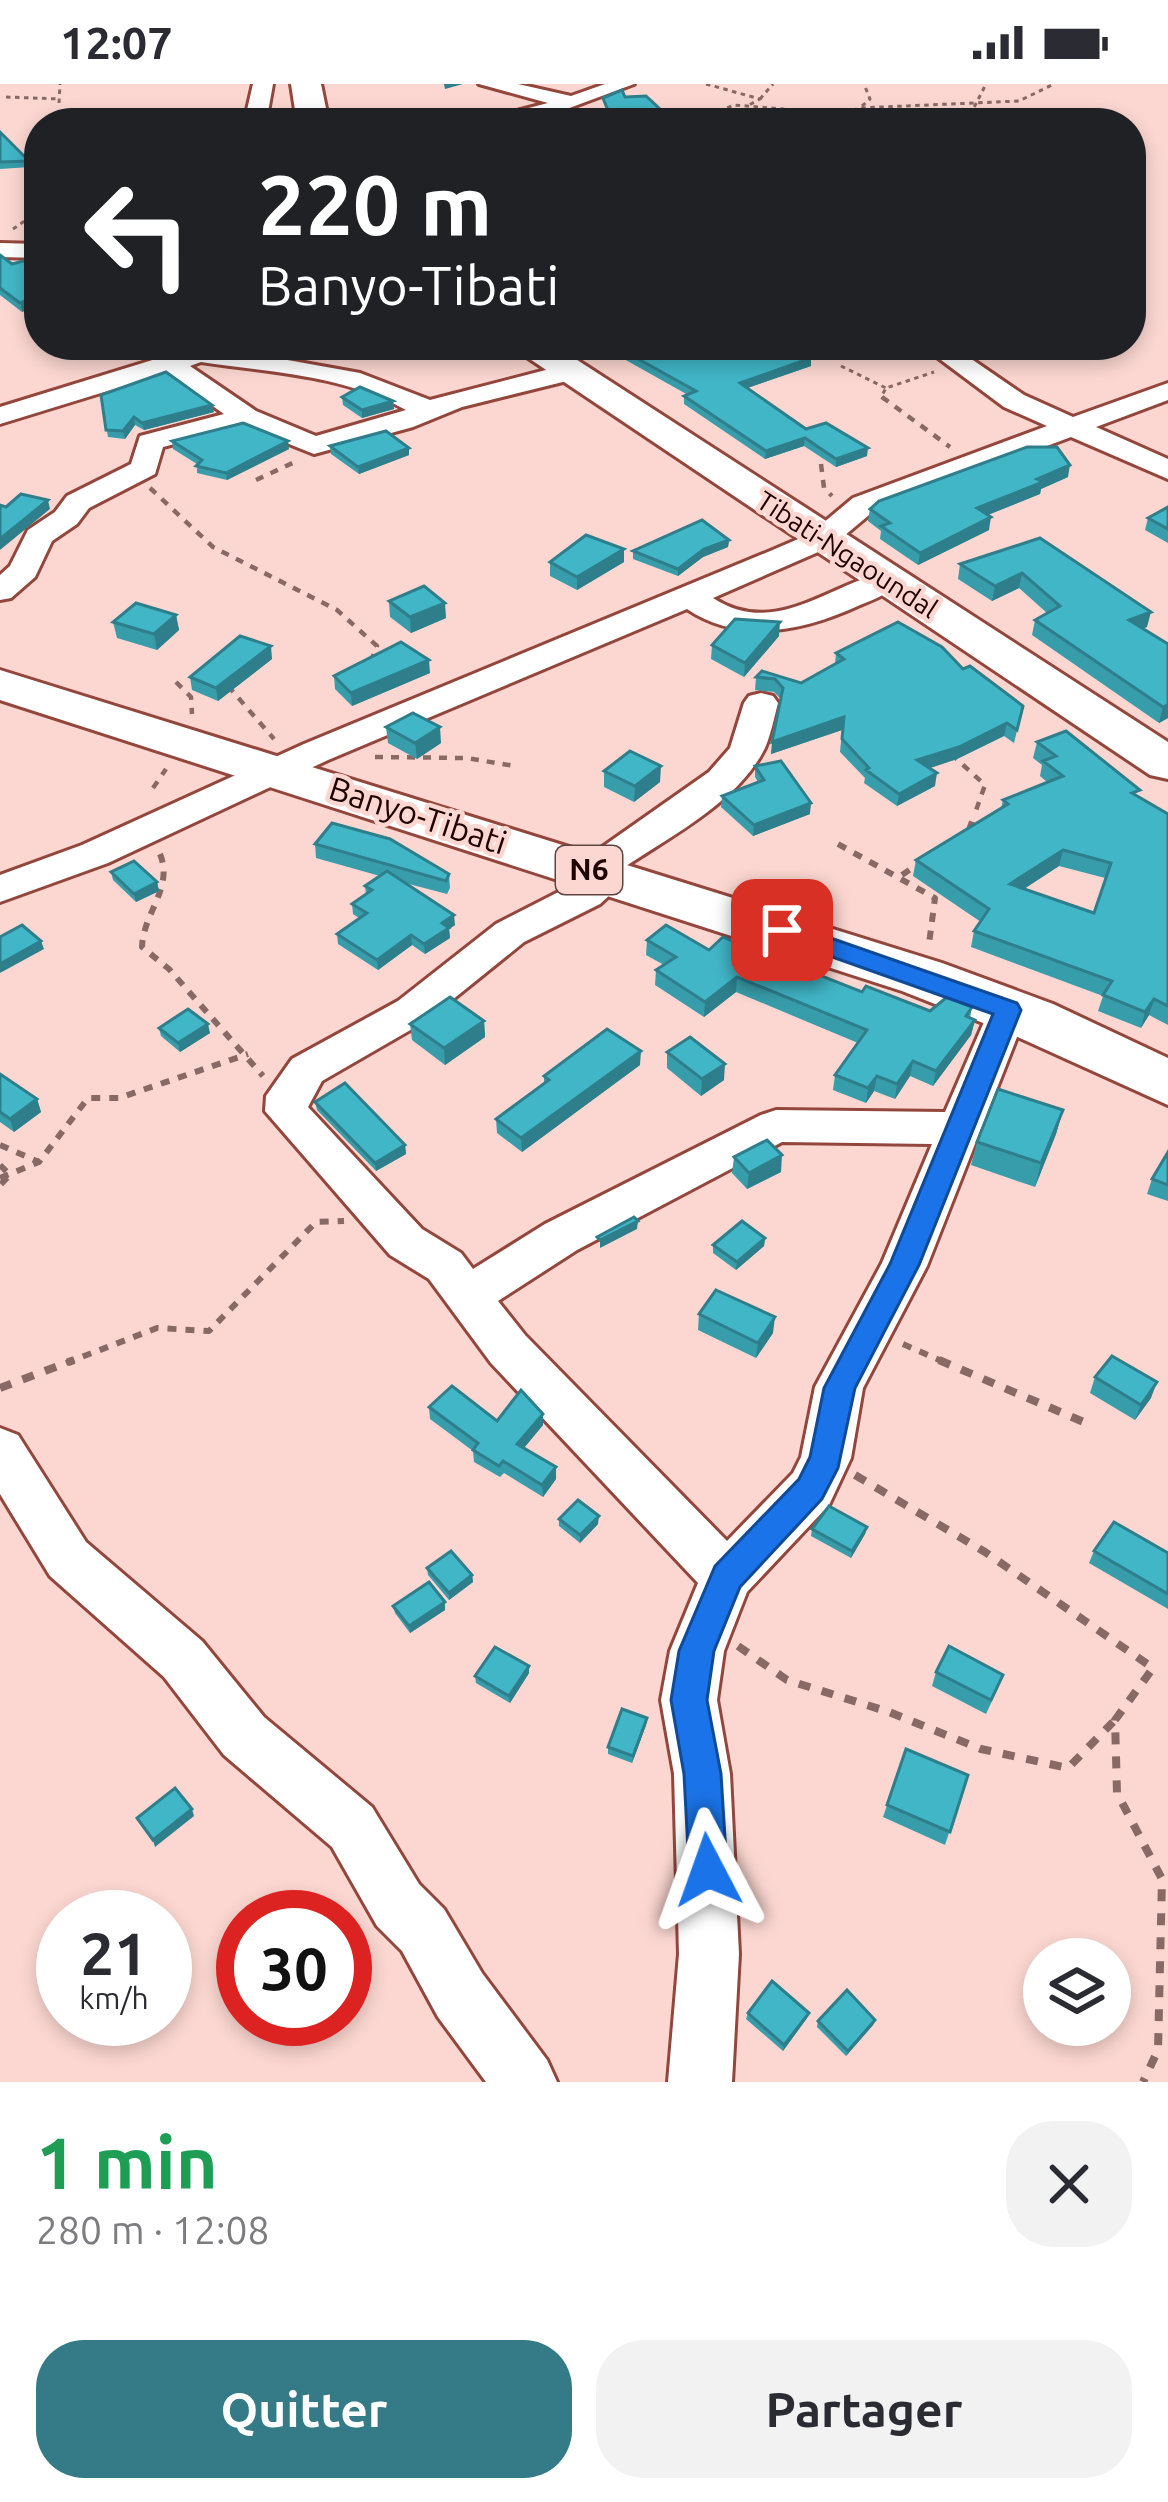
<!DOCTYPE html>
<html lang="fr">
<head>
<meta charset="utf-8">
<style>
	body { margin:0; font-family:Ubuntu,sans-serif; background:#f2f2f3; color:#2b2b33; height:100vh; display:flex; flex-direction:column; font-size:45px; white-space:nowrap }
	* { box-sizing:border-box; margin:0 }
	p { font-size:39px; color:#7c7c81 }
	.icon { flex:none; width:66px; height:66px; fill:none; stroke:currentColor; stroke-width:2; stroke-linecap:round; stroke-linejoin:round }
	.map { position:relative; height:1998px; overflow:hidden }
	.drawer { display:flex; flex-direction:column; background:#fff; flex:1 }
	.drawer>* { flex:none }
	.banner { position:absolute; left:24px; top:24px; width:1122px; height:252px; border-radius:48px; box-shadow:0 6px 18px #0003; background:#202124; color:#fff; overflow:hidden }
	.tools { position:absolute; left:1023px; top:1854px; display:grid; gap:24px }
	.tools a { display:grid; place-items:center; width:108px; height:108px; border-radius:50%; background:#fff; box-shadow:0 6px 18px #0003; font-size:60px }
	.speed { position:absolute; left:36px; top:1806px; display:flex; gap:24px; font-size:60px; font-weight:700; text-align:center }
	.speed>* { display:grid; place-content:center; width:156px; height:156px; border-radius:50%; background:#fff; box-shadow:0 6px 18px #0003; line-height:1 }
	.speed small { font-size:30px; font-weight:400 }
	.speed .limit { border:18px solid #d22; background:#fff; color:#111 }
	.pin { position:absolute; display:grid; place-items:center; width:102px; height:102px; color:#fff; margin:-51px; border-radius:24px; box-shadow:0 6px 18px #0006 }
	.me { position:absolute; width:132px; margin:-66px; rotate:356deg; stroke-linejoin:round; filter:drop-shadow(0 0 9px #0008) }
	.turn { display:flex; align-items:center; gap:42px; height:252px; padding:0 36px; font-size:54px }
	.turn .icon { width:156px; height:156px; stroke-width:2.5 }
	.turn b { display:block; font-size:84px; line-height:102px }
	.round { display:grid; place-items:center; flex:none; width:126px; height:126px; border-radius:48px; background:#f2f2f3 }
	.overview { display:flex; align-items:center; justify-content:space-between; height:204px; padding:0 36px }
	h1 { font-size:72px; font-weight:700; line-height:90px; color:#1e9e55 }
	.action { display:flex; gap:24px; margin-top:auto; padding:24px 36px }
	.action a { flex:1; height:138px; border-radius:48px; background:#357b87; color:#fff; font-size:48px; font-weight:700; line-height:138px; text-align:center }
	.action a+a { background:#f2f2f3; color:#2b2b33 }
	.status { display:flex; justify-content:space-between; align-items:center; height:84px; padding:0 60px; background:#fff; direction:ltr }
	.status svg { height:33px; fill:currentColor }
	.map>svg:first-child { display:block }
</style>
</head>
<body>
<div class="status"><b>12:07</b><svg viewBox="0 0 49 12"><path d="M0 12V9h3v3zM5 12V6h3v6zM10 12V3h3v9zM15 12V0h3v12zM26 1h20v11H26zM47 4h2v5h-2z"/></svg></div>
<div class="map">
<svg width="1168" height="1998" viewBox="0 0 1168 1998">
	<rect width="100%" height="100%" fill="#fcd7d1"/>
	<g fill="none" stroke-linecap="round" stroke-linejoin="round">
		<g stroke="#93473c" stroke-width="6">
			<g id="minor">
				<polygon points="253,0 273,0 266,39 244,39"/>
				<polygon points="479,0 518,0 571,12 605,0 634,0 529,39 507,39 513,28 548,19"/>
				<polygon points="0,159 39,160 39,174 0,173"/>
				<path d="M201,261H242L238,267L360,289L430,316L569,280L582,288L579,294L462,323L413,343L314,370L244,342L163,363L155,390L89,424L77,440L52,457L35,493L11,514L0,516V491L10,482L28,446L55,428L67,412L131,380L140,352L224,330L166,289L0,340V323ZM201,278C269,288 345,291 406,326L316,352L256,327L190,282Z"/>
				<path d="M921,261H951L1024,311L1073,333L1168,299V316L1096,343L1168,375V395L1071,353L875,426L832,462L713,514C774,554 827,502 885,488L901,497C891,509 875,515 860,521C804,547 741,561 687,525L328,676L108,779L0,818V791L82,761L304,660L775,465L810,450L853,414L1047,342L1004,323Z"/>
				<path d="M761,609L773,612L778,619C774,634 771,650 765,664C738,718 671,752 623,784L629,793L600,820L524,858L426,937L322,997L308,1023L422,1145L461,1169L473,1185L545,1140L761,1031L776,1026L945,1028L994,915L1008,911L1022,915L1028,925L927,1182L863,1304L851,1374L829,1421L747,1508L724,1567L717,1616L730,1690L739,1870L732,1998H668L679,1870L674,1690L661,1616L670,1567L698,1499L491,1279L429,1195L390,1171L265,1027L266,1012L292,975L398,917L496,840L582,796L575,787L581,778L709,688L730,664L744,619L749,612ZM782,1058L932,1060L882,1179L815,1303L801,1373L793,1389L727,1457L525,1251L498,1217L577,1166Z"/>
				<polygon points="0,1344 18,1351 86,1458 202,1557 264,1633 372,1723 419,1800 444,1825 482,1889 547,1976 557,1998 486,1998 438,1933 402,1867 377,1842 332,1763 224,1671 164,1593 50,1492 0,1410"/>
			</g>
		</g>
		<g stroke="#93473c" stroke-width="6">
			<g id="highway">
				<polygon points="291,0 321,0 329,39 297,39"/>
				<polygon points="509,261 554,261 1168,658 1168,695 1150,691"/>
				<polygon points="0,586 942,879 1053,920 1168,974 1168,1021 1011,950 902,907 0,616"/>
			</g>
		</g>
		<g stroke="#896966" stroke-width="3" stroke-dasharray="4.5 4.5" stroke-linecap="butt">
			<polyline points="706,0 760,15 749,21"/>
			<polyline points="6,13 59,15"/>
			<polyline points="760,15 773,0"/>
			<polyline points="59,19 60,0"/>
			<polyline points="862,22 870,15 864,0"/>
			<polyline points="658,39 693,38 734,21 783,25 822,37"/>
			<polyline points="819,39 859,24 1019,17 1054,0"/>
			<polyline points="966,39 986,0"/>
			<polyline points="13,145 39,127"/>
			<polyline points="841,282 886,304"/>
			<polyline points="885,316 881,313 886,304 934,288"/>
		</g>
		<g stroke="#896966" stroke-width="4.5" stroke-dasharray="8 8" stroke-linecap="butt">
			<polyline points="882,313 950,363"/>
			<polyline points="821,380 824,404 832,412"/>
			<polyline points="256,396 299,376"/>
			<polyline points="150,404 213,463 337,526 377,562 371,577"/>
			<polyline points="176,598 191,613 192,630"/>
			<polyline points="228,602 274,655"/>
			<polyline points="951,670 985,701 974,732"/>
			<polyline points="375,673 466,674 515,682"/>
			<polyline points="153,704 166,685"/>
		</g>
		<g stroke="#896966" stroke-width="6" stroke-dasharray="9 9" stroke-linecap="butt">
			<polyline points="969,746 975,729"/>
			<polyline points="838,760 935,814 929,860"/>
			<path d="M160,770C174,804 143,829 142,863L169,885L263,992"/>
			<polyline points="902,791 918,780"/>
			<polyline points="0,1061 39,1078"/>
			<polyline points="0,1081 10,1091 0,1101"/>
			<polyline points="0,1094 39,1078 88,1014 119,1014 248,970"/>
			<polyline points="903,1260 946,1279"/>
			<polyline points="66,1279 157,1244 209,1247 316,1138 344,1137"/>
		</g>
		<g stroke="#896966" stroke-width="8" stroke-dasharray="12 12" stroke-linecap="butt">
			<polyline points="939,1276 1086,1339"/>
			<polyline points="0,1304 74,1276"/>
			<polyline points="855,1391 985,1468 1153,1584 1115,1636 1117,1709 1162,1795 1158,1966 1143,1998"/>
			<polyline points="738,1562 787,1596 889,1628 981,1665 1068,1684 1113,1638"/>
		</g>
		<use href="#minor" fill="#fff" fill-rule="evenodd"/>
		<use href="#highway" fill="#fff" fill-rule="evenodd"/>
	</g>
	<g fill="#389dab" fill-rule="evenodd">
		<polygon points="0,48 29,77 30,83 0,85"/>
		<polygon points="0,171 12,180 22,228 0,211"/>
		<polygon points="244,261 291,261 274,269 246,264"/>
		<polygon points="608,261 787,261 811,282 747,304 806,345 867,372 836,383 804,362 765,375 684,320 684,312 688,311 608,266"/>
		<polygon points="101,311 214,328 144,346 135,341 125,355 108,353"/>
		<polygon points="342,313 393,317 394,325 362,334 343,321"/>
		<polygon points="172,357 289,365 227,396 197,389 197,380 173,365"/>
		<polygon points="330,362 409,364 409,371 359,390 331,370"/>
		<polygon points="1068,393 1041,405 1040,410 988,431 989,446 918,481 880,455 881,447 868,437 870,425"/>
		<polygon points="1168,423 1168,459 1145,446 1148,434"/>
		<polygon points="1040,454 1147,543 1142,544 1168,560 1168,634 1159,639 1032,551 1035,536 1047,529 1019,504 992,517 958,495 960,480"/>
		<polygon points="729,456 728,463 703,473 678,492 633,475 633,467"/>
		<polygon points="624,465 624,478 577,506 550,492 550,478"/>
		<polygon points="389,517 446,534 411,549 390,533"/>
		<polygon points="176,531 179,546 157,566 117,554 113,538"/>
		<polygon points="779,552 744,593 711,575 712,561"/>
		<polygon points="836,569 963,585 1023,622 1014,659 1004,652 957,675 930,684 935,702 897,722 864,699 865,694 840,668 842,646 771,670 781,615 774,608 755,606 756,593 801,599 835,580"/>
		<polygon points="272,575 218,617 192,606 190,593"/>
		<polygon points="430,589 352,622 335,605 334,592"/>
		<polygon points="386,643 441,659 417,675 388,659"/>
		<path d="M1037,658L1168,730V941L1149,931L1141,944L1098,927L1103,912L971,863L974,847L981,838L913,792L916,776L1001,725L1003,716L1047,698L1040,692L1042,681L1033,674ZM1059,782L1105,794L1094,829L1024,805Z"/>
		<polygon points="755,682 810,730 753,752 721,723 722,712 758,698 755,693"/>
		<polygon points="604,687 660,698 634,718 604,703"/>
		<polygon points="315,760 449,790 450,804 447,810 405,799 455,841 449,845 450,854 425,870 412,861 378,886 338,860 337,850 359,834 353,830 352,820 366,810 365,802 380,792 316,774"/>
		<polygon points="111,788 157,798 159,807 136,818 113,796"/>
		<polygon points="647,856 709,866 930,927 972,923 970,934 975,936 971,951 933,1002 910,992 895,1015 874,1007 866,1019 833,1006 835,991 858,959 736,908 704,933 655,901 656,886 664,881 646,871"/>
		<polygon points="484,937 485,953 445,981 412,956 410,940"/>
		<polygon points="159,944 210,949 180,968 161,952"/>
		<polygon points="667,968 724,996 701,1012 667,984"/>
		<polygon points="640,981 522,1068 497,1049 496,1035 544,999 544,992"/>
		<polygon points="0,990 37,1015 41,1028 14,1048 0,1038"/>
		<polygon points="315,1018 405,1061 406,1070 376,1087 317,1026"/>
		<polygon points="1063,1026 1056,1050 1035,1103 971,1081 977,1058"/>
		<polygon points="1168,1068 1168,1117 1147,1110 1152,1095"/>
		<polygon points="734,1073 781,1088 747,1105 732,1089"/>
		<polygon points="765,1154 764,1162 736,1186 713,1169 713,1161"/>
		<polygon points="699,1230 773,1249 756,1274 698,1246"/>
		<polygon points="1095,1293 1151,1314 1135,1336 1090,1309"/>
		<polygon points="429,1323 497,1337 543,1330 543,1341 524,1364 556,1395 543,1413 504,1389 500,1393 474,1378 473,1367 430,1335"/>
		<polygon points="559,1435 598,1440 580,1459 559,1442"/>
		<polygon points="867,1443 865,1450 851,1474 811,1452 812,1445"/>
		<polygon points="1094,1467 1168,1469 1168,1525 1089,1479"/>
		<polygon points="427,1484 472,1491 473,1498 449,1516 428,1491"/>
		<polygon points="445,1518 445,1526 410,1549 395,1529 393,1522"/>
		<polygon points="936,1588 998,1604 986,1630 932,1602"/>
		<polygon points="529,1589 510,1619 476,1599 475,1592"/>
		<polygon points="647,1634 646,1641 632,1679 608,1670 608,1663"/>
		<polygon points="906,1665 968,1691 945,1761 883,1733"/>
		<polygon points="748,1929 809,1929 807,1934 783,1967 746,1935"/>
		<polygon points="875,1936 873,1941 846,1972 817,1943 818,1937"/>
	</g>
	<g fill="#2e7f8b">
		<polygon points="444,0 463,0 445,5"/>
		<polygon points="39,212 39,222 22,228 20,219"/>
		<polygon points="274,261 291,261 274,269"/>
		<polygon points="811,274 811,282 739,307 740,299"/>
		<polygon points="393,317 394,325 362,334 362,326"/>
		<polygon points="212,321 214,328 144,346 142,339"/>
		<polygon points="134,333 135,341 125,355 123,347"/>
		<polygon points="805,354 804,362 765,375 766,367"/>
		<polygon points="288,357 289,365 227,396 226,389"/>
		<polygon points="409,364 409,371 359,390 358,383"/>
		<polygon points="868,364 867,372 836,383 836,375"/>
		<polygon points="1070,381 1068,393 1041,405 1040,410 975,436 977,424"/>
		<polygon points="48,416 50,425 0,466 0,455"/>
		<polygon points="991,433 989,446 918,481 920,469"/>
		<polygon points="729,456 728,463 703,473 678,492 678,485 704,465"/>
		<polygon points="624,465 624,478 577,506 577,493"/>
		<polygon points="1022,489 1019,504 992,517 995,502"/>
		<polygon points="445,519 446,534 411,549 410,533"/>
		<polygon points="1151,528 1147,543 1125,551 1129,536"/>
		<polygon points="176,531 179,546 157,566 154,550"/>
		<polygon points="780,538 779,552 744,593 745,579"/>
		<polygon points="271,562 272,575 218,617 216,604"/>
		<polygon points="429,576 430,589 352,622 351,609"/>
		<polygon points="1168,621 1168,634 1159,639 1163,623"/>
		<polygon points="844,633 842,646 771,670 772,658"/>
		<polygon points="1007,639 1004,652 957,675 915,689 917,676"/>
		<polygon points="440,643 441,659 417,675 415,659"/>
		<polygon points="661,682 660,698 634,718 635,702"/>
		<polygon points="937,689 935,702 897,722 899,710"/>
		<polygon points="811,719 810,730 753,752 754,741"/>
		<polygon points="1063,766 1059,782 1007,816 1010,800"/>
		<polygon points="157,798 159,807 136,818 134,810"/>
		<polygon points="454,831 455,841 449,845 450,854 425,870 424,860 442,839"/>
		<polygon points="411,851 412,861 378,886 377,876"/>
		<polygon points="41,857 44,865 0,889 0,880"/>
		<polygon points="737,893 736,908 704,933 705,918"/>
		<polygon points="1154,915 1149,931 1141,944 1145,928"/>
		<polygon points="975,936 971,951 933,1002 936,987"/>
		<polygon points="484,937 485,953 445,981 444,964"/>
		<polygon points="208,940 210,949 180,968 178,959"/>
		<polygon points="641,967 640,981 522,1068 521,1054"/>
		<polygon points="913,977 910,992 895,1015 897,1000"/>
		<polygon points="725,980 724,996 701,1012 702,995"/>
		<polygon points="877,992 874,1007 866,1019 868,1004"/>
		<polygon points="37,1015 41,1028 14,1048 10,1035"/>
		<polygon points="1063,1026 1056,1050 1035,1103 1041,1079"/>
		<polygon points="405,1061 406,1070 376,1087 375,1079"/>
		<polygon points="782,1071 781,1088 747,1105 749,1089"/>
		<polygon points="638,1137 637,1145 600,1164 600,1156"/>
		<polygon points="765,1154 764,1162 736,1186 737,1178"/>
		<polygon points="775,1233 773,1249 756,1274 758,1259"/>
		<polygon points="1157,1298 1151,1314 1135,1336 1141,1321"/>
		<polygon points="543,1330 543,1341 518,1371 517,1360"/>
		<polygon points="556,1383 556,1395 543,1413 542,1401"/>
		<polygon points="599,1432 598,1440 580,1459 580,1451"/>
		<polygon points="867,1443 865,1450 851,1474 852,1467"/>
		<polygon points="472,1491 473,1498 449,1516 449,1509"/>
		<polygon points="445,1518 445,1526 410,1549 409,1542"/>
		<polygon points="529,1582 529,1589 510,1619 509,1612"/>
		<polygon points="647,1634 646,1641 632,1679 633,1672"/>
		<polygon points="192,1725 194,1732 155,1763 153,1756"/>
		<polygon points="809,1929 807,1934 783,1967 784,1961"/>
		<polygon points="875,1936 873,1941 846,1972 848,1967"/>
	</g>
	<g fill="#41b6c7" stroke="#2e7f8b" stroke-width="3" fill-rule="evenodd">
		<polygon points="622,6 625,13 646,12 675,39 613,39 603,14"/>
		<polygon points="0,48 29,77 0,78"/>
		<polygon points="0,171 12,180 23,177 39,185 39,212 20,219 0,204"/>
		<polygon points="613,261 787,261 811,274 740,299 806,345 826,339 868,364 836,375 805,354 766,367 684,312 696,307"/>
		<polygon points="166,288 212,321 142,339 134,333 123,347 106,346 101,311"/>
		<polygon points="360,303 393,317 362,326 342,313"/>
		<polygon points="243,339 288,357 226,389 196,382 202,376 172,357"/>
		<polygon points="386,347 409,364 358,383 330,362"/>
		<polygon points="1027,363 1057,363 1070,381 1037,395 1043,398 977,424 991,433 920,469 881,442 890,439 870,425 879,417"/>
		<polygon points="21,410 48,416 0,455 0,421 6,423"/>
		<polygon points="1168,423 1168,445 1148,434"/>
		<polygon points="702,436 729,456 704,465 678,485 633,467"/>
		<polygon points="586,451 624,465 577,493 550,478"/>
		<polygon points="1040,454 1151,528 1129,536 1168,560 1168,621 1163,623 1035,536 1060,522 1022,489 995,502 960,480"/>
		<polygon points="424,502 445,519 410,533 389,517"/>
		<polygon points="136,519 176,531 154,550 113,538"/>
		<polygon points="735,535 780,538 745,579 712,561"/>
		<polygon points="898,538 942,563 963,585 970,582 1023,622 1017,646 1007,639 959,663 917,676 937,689 899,710 866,686 869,684 842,655 844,633 772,658 783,604 775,595 756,593 762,587 801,599 844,575 836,569"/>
		<polygon points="240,552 271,562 216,604 190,593"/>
		<polygon points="401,558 429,576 351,609 334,592"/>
		<polygon points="413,629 440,643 415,659 386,643"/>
		<path d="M1066,647L1140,706L1132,709L1168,730V922L1154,915L1145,928L1103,911L1112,897L974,847L989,825L916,776L1008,720L1003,716L1063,692L1043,677L1056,672L1037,658ZM1063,766L1111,779L1094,829L1010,800Z"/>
		<polygon points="630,667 661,682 635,702 604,687"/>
		<polygon points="781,677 811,719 754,741 722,712 764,696 755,682"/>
		<polygon points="332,739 390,755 449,790 446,797 315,760"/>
		<polygon points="134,777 157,798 134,810 111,788"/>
		<polygon points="387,787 454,831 442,839 449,844 424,860 411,851 377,876 337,850 367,829 352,820 372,806 365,802"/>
		<polygon points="22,841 41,857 0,880 0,853"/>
		<polygon points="666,841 709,866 723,853 862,908 866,902 930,927 947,913 972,923 966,932 975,936 936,987 913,977 897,1000 877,992 868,1004 835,991 867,946 737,893 705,918 656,886 676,873 647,856"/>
		<polygon points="450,913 484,937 444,964 410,940"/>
		<polygon points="188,925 208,940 178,959 159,944"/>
		<polygon points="607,945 641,967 521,1054 496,1035 549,996 544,992"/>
		<polygon points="690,953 725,980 702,995 667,968"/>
		<polygon points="0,990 37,1015 10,1035 0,1028"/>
		<polygon points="345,999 405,1061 375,1079 315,1018"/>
		<polygon points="998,1005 1063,1026 1041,1079 977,1058"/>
		<polygon points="767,1056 782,1071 749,1089 734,1073"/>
		<polygon points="1168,1068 1168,1101 1152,1095"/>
		<polygon points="634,1133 638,1137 600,1156 597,1153"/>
		<polygon points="742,1137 765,1154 737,1178 713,1161"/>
		<polygon points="716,1206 775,1233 758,1259 699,1230"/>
		<polygon points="1112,1272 1157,1298 1141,1321 1095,1293"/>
		<polygon points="452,1302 497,1337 521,1306 543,1330 517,1360 556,1383 542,1401 503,1377 499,1382 473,1366 478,1359 429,1323"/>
		<polygon points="578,1416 599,1432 580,1451 559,1435"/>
		<polygon points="829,1422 867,1443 852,1467 812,1445"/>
		<polygon points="1114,1438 1168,1469 1168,1510 1094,1467"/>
		<polygon points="451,1467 472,1491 449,1509 427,1484"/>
		<polygon points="429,1498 445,1518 409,1542 393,1522"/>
		<polygon points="949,1562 1003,1591 991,1616 936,1588"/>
		<polygon points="495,1563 529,1582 509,1612 475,1592"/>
		<polygon points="622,1625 647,1634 633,1672 608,1663"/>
		<polygon points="906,1665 968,1691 950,1748 887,1721"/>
		<polygon points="175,1704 192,1725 153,1756 137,1734"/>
		<polygon points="772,1897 809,1929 784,1961 748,1929"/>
		<polygon points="847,1906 875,1936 848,1967 818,1937"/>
	</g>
	<polygon fill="#1a73e8" stroke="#114b97" stroke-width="3" points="782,837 1017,919 1021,926 919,1181 855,1304 838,1384 822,1415 740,1503 714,1567 707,1616 721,1690 727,1786 721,1799 708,1805 695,1799 689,1786 684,1690 671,1616 679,1567 715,1482 799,1395 810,1373 824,1304 890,1180 993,930 773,852 769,846"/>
	<g text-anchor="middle" stroke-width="9" stroke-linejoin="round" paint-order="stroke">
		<g font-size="27" fill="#1e0302" stroke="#fcd7d1">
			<text transform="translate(847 471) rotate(33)" y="9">Tibati-Ngaoundal</text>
		</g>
		<rect fill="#fcd7d1" stroke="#614340" stroke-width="3" x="556" y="762" width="66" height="48" rx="9"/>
		<g font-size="30" font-weight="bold" fill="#1e0302">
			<text x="589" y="796">N6</text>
		</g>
		<g font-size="33" fill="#1e0302" stroke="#fcd7d1">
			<text transform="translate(418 731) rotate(18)" y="12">Banyo-Tibati</text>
		</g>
	</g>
</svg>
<div class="tools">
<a><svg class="icon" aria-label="layers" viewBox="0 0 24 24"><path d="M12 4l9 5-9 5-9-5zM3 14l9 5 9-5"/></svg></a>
</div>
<div class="speed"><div>21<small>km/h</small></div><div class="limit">30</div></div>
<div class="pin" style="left:782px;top:846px;background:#d93025"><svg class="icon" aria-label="arrive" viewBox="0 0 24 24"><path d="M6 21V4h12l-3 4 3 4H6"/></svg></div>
<svg class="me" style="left:708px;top:1786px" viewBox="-20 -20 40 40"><path d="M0-17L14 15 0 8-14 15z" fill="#1a73e8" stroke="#fff" stroke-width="4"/></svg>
<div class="banner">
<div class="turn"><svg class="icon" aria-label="left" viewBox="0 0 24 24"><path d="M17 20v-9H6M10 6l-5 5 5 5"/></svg><div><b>220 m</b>Banyo-Tibati</div></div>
</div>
</div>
<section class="drawer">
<div class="overview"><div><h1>1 min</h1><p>280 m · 12:08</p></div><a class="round"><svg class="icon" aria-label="close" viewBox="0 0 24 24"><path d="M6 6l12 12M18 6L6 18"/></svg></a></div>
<div class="action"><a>Quitter</a><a>Partager</a></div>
</section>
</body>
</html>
